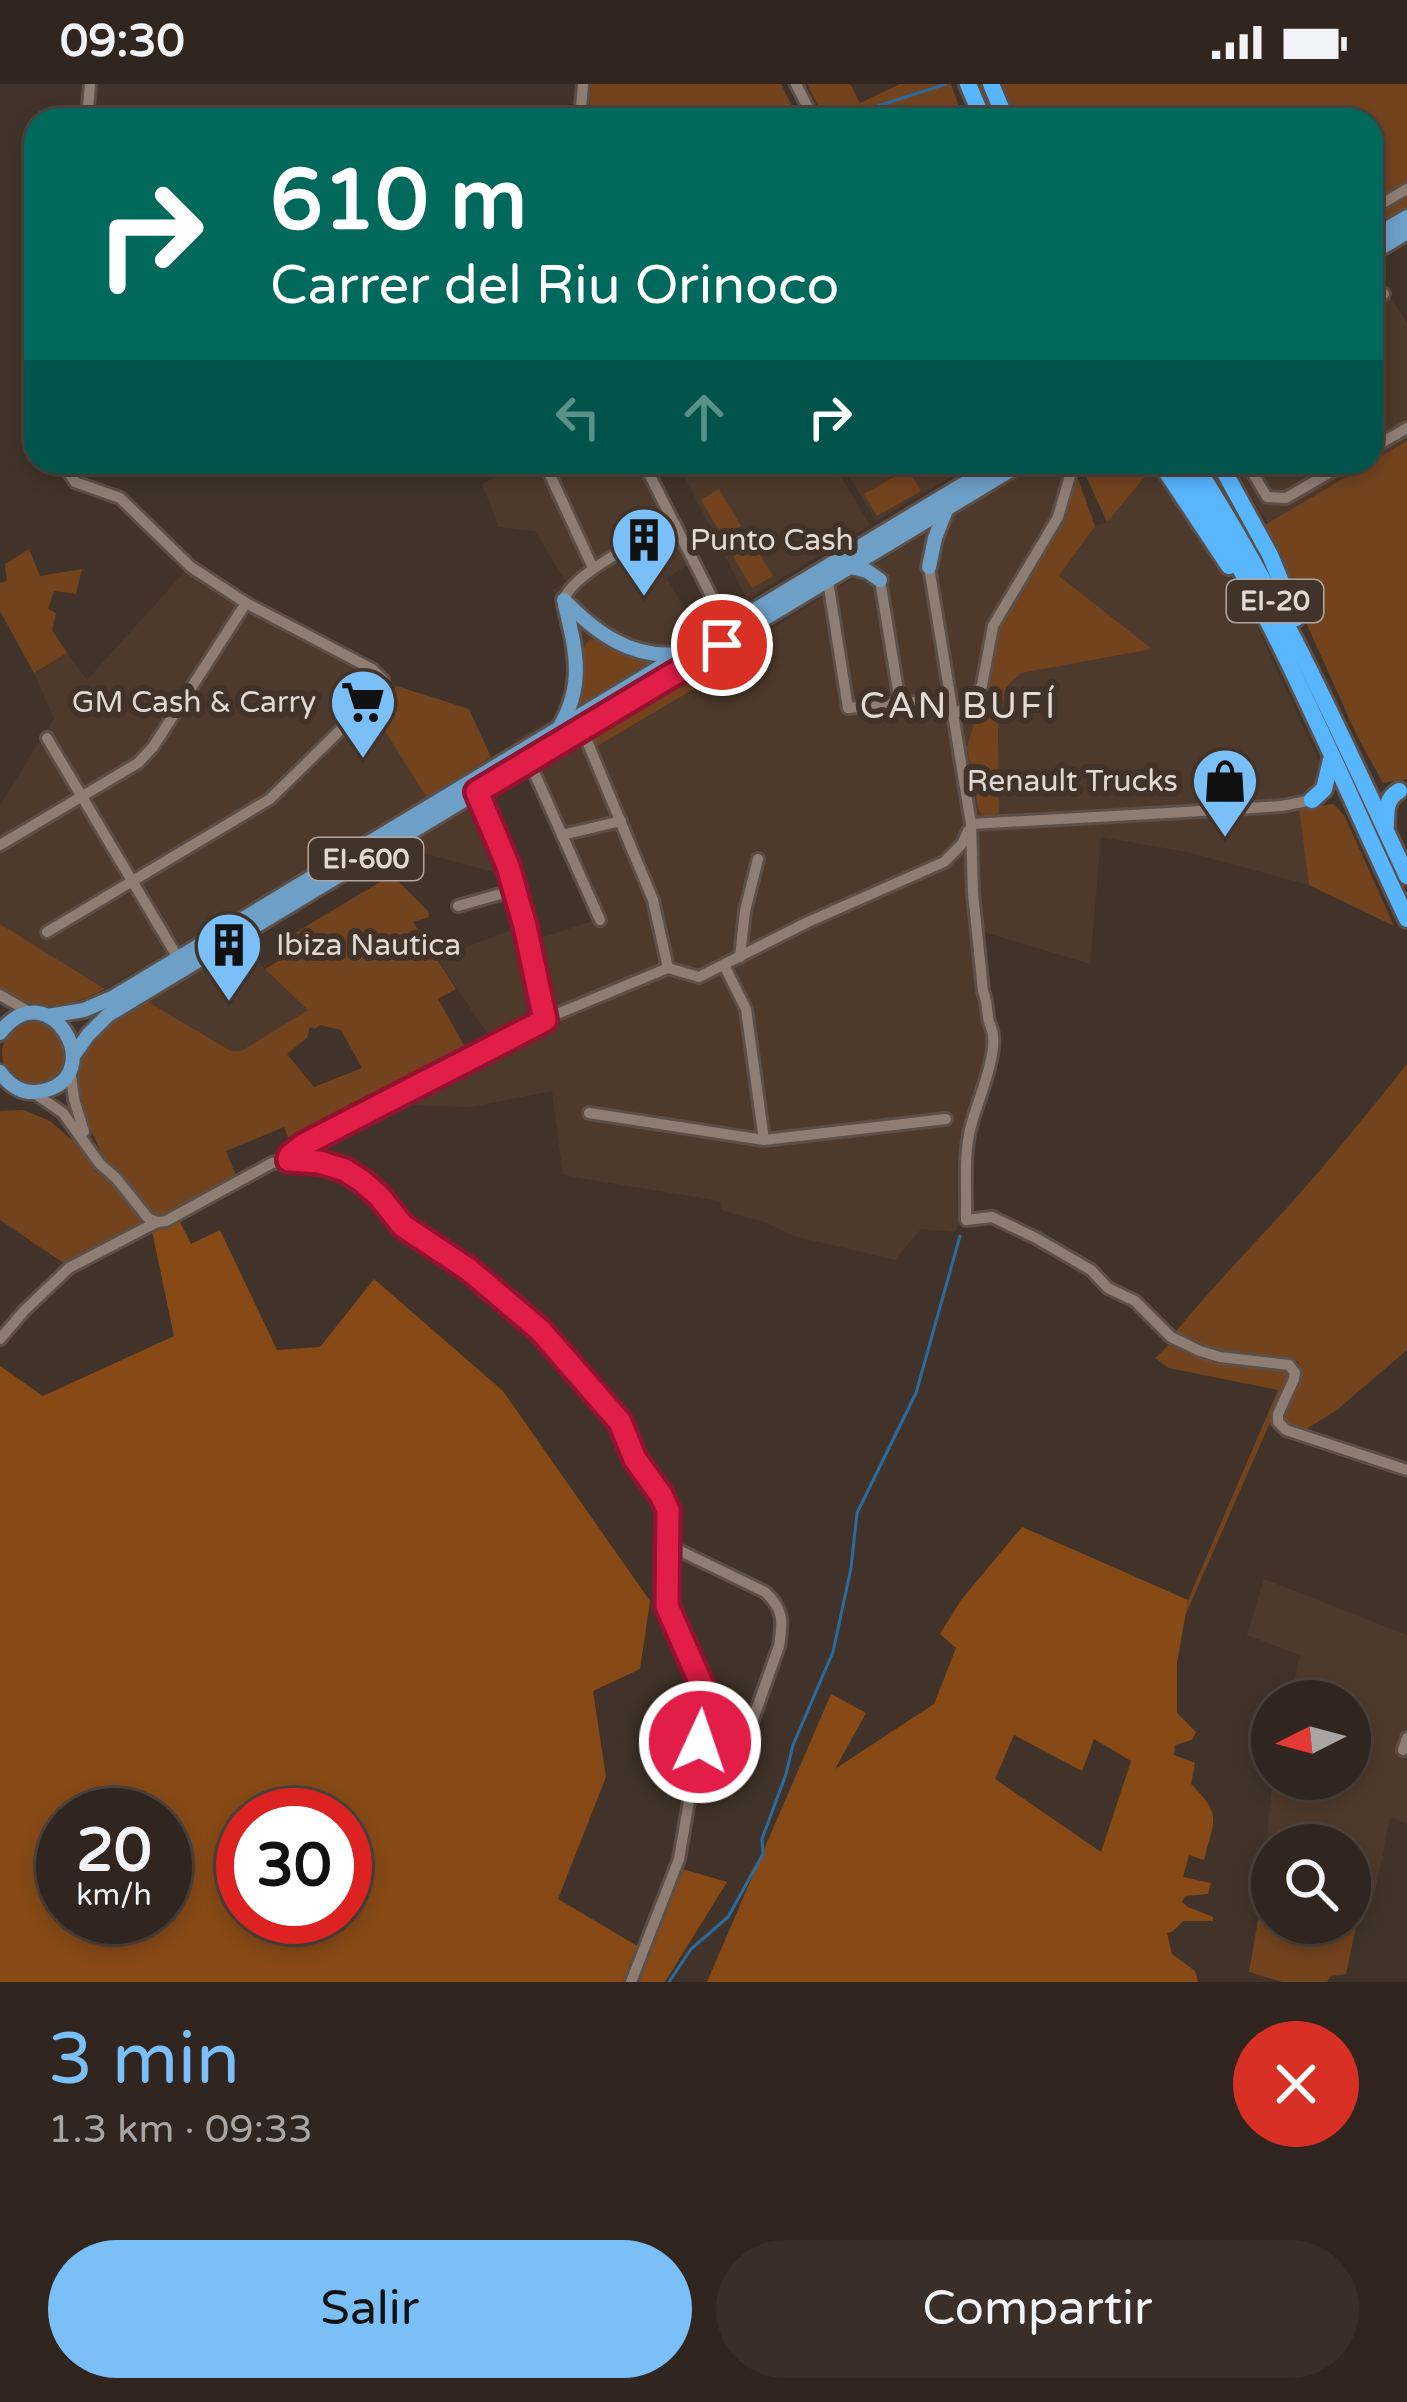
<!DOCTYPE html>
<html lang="es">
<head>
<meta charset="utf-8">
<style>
	body { margin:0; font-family:"Varela Round",sans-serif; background:#392e28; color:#f1f3f6; height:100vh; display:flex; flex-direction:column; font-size:45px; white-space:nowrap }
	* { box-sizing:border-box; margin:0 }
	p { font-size:39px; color:#a8a5a4 }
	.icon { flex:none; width:66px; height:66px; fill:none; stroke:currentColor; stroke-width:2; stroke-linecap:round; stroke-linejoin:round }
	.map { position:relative; height:1898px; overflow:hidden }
	.side { display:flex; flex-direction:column; background:#31261f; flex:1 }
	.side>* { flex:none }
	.hud { position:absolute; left:24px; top:24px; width:1359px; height:366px; border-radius:36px; box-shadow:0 6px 18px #0003,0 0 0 3px #4c433d; background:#00695c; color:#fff; overflow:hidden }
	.needle { width:78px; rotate:264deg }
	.fabs { position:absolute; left:1251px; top:1596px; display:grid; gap:24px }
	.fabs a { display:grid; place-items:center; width:120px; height:120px; border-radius:50%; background:#31261f; box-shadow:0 6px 18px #0003,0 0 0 3px #4c433d; font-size:60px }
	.speed { position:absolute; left:36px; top:1704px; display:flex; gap:24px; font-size:60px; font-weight:700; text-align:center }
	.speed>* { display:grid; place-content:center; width:156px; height:156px; border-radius:50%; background:#31261f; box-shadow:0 6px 18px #0003,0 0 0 3px #4c433d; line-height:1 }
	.speed small { font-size:30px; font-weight:400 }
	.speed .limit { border:18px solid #d22; background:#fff; color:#111 }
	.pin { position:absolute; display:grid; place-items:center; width:102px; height:102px; color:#fff; margin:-51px; border:6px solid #fff; border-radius:50%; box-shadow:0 3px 12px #0007 }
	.me { position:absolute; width:132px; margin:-66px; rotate:3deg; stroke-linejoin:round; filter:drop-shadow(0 0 9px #0008) }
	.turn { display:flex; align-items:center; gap:42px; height:252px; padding:0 48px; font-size:54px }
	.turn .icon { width:156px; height:156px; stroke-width:2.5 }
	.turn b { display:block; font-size:84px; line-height:102px }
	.lanes { display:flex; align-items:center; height:114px; padding:0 48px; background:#0003; justify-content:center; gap:60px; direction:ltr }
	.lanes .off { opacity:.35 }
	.round { display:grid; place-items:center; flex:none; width:126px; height:126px; border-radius:63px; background:#392e28 }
	.overview { display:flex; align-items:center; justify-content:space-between; height:204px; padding:0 48px }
	h1 { font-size:72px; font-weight:600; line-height:90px; color:#7abff8 }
	.button { display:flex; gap:24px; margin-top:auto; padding:24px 48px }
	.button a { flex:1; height:138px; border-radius:72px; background:#7abff8; color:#111; font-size:48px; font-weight:600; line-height:138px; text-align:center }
	.button a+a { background:#392e28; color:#f1f3f6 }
	.status { display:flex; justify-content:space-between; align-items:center; height:84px; padding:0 60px; background:#31261f; direction:ltr }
	.status svg { height:33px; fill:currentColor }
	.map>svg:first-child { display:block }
</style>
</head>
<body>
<div class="status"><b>09:30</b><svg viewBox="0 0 49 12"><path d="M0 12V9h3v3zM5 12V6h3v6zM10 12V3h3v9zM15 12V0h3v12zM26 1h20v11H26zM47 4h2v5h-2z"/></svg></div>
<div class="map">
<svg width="1407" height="1898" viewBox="0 0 1407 1898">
	<rect width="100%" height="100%" fill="#413329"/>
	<g fill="#4e3a2c">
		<polygon points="1383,201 1407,239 1407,357 1268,439 1228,378 1371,378 1371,208"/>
		<polygon points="503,378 639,378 689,480 667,494 697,550 749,523 759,539 750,558 1041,378 1068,378 1065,399 1052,436 991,530 975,606 984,607 999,729 998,645 1006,604 1020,589 1150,565 1059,492 1095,442 1107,438 1156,380 1242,510 1323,686 1321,702 1299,724 1309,801 1187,768 1101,753 1090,880 977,846 970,846 990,957 966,1038 960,1137 955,1148 921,1145 895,1176 794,1152 764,1138 721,1126 720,1117 563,1091 552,1007 471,1023 402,1021 395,1007 493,958 437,874 522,842 534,856 593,837 533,690 514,656 551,636 567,617 571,600 570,560 553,506 566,498 535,447 499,443 482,400 507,387"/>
		<polygon points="698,378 832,378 870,441 747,515 682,388"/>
		<polygon points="841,378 970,378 972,381 876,437"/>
		<polygon points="188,484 276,543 376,595 397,602 374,629 427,714 105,905 0,840 0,721 54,634 34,589 67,569 87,596"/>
		<polygon points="478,718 508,792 401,763"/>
		<polygon points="243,856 265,885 309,925 241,967 231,967 143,915"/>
		<polygon points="1264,1495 1407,1551 1407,1740 1390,1733 1373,1818 1350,1810 1350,1761 1272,1761 1272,1786 1263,1785 1273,1695 1350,1695 1350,1617 1290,1617 1300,1571 1247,1551"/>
	</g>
	<g fill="#73431e" fill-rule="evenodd">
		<polygon points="591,0 781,0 799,36 588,36"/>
		<polygon points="807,0 850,0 860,19 900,0 951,0 964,36 956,36 954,31 944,36 825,36"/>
		<polygon points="998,0 1407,0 1407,160 1380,131 1371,136 1371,36 1014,36"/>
		<polygon points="1407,357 1407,695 1383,699 1356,650 1263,442"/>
		<polygon points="1155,378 1156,380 1107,438 1080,379"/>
		<polygon points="908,385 921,407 877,432 864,410"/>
		<polygon points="1078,395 1095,442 1059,492 1152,565 1021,589 1006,603 998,645 999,729 996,732 983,733 978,724 967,663 984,607 998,539 1062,436 1074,396"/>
		<polygon points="719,405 741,442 723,453 701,416"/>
		<polygon points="748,451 773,492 752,504 728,464"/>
		<polygon points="29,465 40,492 82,485 76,510 54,507 48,525 56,529 52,546 67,569 34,589 0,527 0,499 7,497 5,480"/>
		<path d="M601,555L660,575L573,629C575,612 575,564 590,556C594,555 598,556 601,555Z"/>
		<polygon points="748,560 746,574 597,662 593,652"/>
		<polygon points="397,602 469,625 491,673 427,714 373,628"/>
		<polygon points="1334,720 1345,733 1394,842 1309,801 1299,724"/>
		<path d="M392,791L428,827L429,833L413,838L456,905L438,915L469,970L380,1015L292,1064L284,1043L226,1067L237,1094L164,1134H157L149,1129L106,1079L79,1020L76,989L82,970L105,940L143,915L231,967H241L308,926L265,885L280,876L273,862ZM320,941L341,946L362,984L314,1003L287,970L307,954L310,943L315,945Z"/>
		<path d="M0,840L105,905C63,926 42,928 0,906Z"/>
		<circle cx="34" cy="969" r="32"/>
		<path d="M1407,980V1266L1338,1325L1305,1346L1287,1339L1284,1332L1301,1286L1298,1277L1222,1269L1173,1251C1209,1207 1247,1167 1286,1125C1328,1078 1368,1029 1407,980Z"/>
		<polygon points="24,1026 50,1037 78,1061 96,1088 110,1096 145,1141 68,1182 0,1136 0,1027"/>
		<path d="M1171,1259C1206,1279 1249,1281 1288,1286L1290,1293L1185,1532L1188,1516L1278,1306L1169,1284L1155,1274Z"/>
		<polygon points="1267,1785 1272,1786 1272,1839 1350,1839 1350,1810 1362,1814 1346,1890 1331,1892 1327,1898 1282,1898 1249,1888"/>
	</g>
	<g fill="#874a17" fill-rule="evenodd">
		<path d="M180,1138L191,1160L220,1146L277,1266L320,1263L374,1195L503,1307L650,1517L640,1585L593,1607L606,1693L558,1815L646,1867L679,1784L727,1798L665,1898H0V1282L43,1312L174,1252L152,1147ZM63,1731H165V1833H63ZM243,1731H345V1833H243Z"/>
		<path d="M1022,1443L1188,1516L1177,1579V1629L1196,1648L1192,1656L1175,1661L1174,1671L1195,1679L1191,1700C1223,1732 1214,1735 1204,1776L1189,1771L1183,1793L1211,1799L1208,1810L1185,1812L1182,1818L1188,1823L1213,1833V1837H1183L1172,1848L1167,1849L1172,1870L1195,1887L1198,1898H707L831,1610L866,1629L835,1685L934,1620L956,1564L940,1550L961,1516ZM1014,1651L1082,1687L1094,1655L1131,1677L1101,1768L995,1695Z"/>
	</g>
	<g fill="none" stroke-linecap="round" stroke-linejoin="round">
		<g stroke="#2a6c9e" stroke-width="3">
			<polyline points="859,28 946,0"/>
			<polyline points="669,1898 691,1865 728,1833 763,1770 762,1755 786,1690 793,1661 833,1568 851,1484 857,1429 916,1309 960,1152"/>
		</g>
		<g stroke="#5b4f48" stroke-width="16">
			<g id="minor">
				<polyline points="796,0 814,36"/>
				<polyline points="87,36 90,0"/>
				<polyline points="580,36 583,0"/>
				<polyline points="1371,126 1407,105"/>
				<polyline points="1371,218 1384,210"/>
				<polyline points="1371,365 1407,344"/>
				<polyline points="544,378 593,484"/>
				<polyline points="643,378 727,543"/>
				<polyline points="1246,378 1267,413 1286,414 1348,378"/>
				<path d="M929,483L971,740L973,809L983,907C987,917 987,923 988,934C989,940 993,946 993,952C996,975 977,1019 971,1042C963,1071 967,1106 966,1136L992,1133L1036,1154L1091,1186L1108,1204L1135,1217L1171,1253L1200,1267L1220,1273L1289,1281L1295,1289L1294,1295L1278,1330V1338L1286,1346L1407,1386"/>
				<polyline points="880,496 900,619"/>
				<polyline points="828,497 848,624 950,615"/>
				<path d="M564,516C571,490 648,452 675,440"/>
				<polyline points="952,631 973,620 982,601 993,542 1058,433 1074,378"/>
				<polyline points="582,645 653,816 668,884"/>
				<polyline points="47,654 178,874"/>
				<polyline points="529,677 600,836"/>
				<polyline points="477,708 509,782 525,842 545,936"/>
				<polyline points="971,740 1185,728 1282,722 1312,716"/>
				<polyline points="562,751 621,737"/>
				<polyline points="0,761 138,679 153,663 246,519"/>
				<polyline points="458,822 515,806"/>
				<polyline points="47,848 270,715 381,606 383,596 372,585 246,519 191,483 120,414 75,398 62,378"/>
				<polyline points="740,873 745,827 758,775"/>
				<polyline points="0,911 33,930"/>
				<polyline points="70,984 74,1015 84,1048"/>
				<polyline points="34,1009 63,1029 100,1080 116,1094 148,1134 157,1138 166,1137 272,1079 289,1076 303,1061 557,930 668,884 699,893 808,838 944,778 962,760 968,747"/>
				<polyline points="589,1029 764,1056 746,925 724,881"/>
				<polyline points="764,1056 946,1035"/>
				<polyline points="289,1076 319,1078 345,1086 362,1097 379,1111 403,1142 468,1185 540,1246 620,1338 635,1375 661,1411 667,1426 667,1522 707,1613 679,1775 631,1898"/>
				<polyline points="0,1255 24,1227 69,1184 157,1138"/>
				<path d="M666,1460L765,1508C784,1525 783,1538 779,1562L729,1703"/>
				<polyline points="1403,1666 1407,1654"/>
			</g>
		</g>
		<g stroke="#5b4f48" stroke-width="20">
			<g id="major">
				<polyline points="1371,154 1407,133"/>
				<polyline points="1371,170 1407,148"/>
				<polyline points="851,483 867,487 880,496"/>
				<polyline points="929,483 935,454 946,426"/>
				<path d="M564,516C595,548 631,575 678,570"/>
				<path d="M559,644C585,601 576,567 565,521"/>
				<polyline points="48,932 84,926 112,914 1000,378"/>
				<path d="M0,949C49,884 111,993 42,1007C24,1011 10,1002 0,988"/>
				<polyline points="73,972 88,951 108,931 1024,378"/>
			</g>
		</g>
		<g stroke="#5b4f48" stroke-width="22">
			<g id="highway">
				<polyline points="968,0 983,36"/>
				<polyline points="991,0 1006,36"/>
				<polyline points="1160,378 1229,482"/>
				<path d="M1176,378C1271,520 1334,681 1407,835"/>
				<path d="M1193,378C1278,509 1341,651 1407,792"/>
				<polyline points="1219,378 1270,471 1296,534"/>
				<polyline points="1312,716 1324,705 1331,676"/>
				<path d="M1386,741C1386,727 1386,714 1399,707"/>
			</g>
		</g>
		<use href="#minor" stroke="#8e7d73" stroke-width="10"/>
		<use href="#major" stroke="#6e9fc7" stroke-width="14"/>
		<use href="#highway" stroke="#58b6ff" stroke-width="16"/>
	</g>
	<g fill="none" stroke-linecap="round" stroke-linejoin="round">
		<g stroke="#92132f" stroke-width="30">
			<polyline id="route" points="700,1658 707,1613 667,1522 668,1426 661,1411 635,1375 620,1338 540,1246 468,1185 403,1142 379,1112 362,1097 345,1086 319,1078 289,1076 290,1072 303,1061 545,936 525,842 508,782 477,708 722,561"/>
		</g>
		<use href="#route" stroke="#e11d48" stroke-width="21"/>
	</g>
	<defs>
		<g id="building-pin" transform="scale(3.45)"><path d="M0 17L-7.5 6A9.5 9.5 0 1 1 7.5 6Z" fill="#7abff8" stroke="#413329"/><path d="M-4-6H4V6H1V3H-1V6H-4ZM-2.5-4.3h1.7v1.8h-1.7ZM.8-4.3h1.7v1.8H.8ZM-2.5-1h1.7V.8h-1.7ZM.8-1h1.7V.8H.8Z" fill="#111"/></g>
		<g id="supermarket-pin" transform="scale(3.45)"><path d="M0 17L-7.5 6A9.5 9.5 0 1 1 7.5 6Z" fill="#7abff8" stroke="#413329"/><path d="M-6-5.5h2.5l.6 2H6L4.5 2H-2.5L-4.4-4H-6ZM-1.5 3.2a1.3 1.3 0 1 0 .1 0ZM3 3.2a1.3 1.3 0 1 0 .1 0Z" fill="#111"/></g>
		<g id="shop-pin" transform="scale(3.45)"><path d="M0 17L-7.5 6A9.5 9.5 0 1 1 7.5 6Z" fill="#7abff8" stroke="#413329"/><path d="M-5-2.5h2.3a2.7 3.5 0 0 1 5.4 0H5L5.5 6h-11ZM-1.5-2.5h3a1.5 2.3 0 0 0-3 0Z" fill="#111"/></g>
	</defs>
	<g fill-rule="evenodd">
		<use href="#building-pin" x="644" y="456"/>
		<use href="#supermarket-pin" x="363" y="618"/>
		<use href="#shop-pin" x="1225" y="697"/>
		<use href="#building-pin" x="229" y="861"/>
	</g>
	<g text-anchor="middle" stroke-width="12" stroke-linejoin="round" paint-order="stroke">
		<g fill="#413329" stroke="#b2a7a0" stroke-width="3">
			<rect x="1227" y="496" width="96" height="42" rx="9"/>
			<rect x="309" y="754" width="114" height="42" rx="9"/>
		</g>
		<g font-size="27" font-weight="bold" fill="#e2d9d3">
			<text x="1275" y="526">EI-20</text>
			<text x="366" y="784">EI-600</text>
		</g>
		<g font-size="30" fill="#e2d9d3" stroke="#413329" text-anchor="start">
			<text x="690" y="466">Punto Cash</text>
			<text x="316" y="628" text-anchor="end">GM Cash &amp; Carry</text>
			<text x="1178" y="707" text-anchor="end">Renault Trucks</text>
			<text x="276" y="871">Ibiza Nautica</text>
		</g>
		<g font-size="36" letter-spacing="3" fill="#e2d9d3" stroke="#413329">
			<text x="959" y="634">CAN BUFÍ</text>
		</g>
	</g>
</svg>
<div class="fabs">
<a><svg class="needle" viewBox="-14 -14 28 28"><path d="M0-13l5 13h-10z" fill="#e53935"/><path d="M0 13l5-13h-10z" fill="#a8a5a4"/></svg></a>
<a><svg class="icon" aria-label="search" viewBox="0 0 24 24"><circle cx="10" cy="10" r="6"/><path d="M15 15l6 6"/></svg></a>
</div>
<div class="speed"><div>20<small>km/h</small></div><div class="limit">30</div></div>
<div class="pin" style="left:722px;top:561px;background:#d93025"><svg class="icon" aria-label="arrive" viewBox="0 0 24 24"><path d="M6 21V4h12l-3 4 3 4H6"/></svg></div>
<svg class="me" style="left:700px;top:1658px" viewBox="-20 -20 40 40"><circle r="17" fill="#e11d48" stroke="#fff" stroke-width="3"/><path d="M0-11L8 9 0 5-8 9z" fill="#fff"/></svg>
<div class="hud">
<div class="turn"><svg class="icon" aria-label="right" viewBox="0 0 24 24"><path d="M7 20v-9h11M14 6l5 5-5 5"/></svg><div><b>610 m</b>Carrer del Riu Orinoco</div></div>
<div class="lanes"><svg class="icon off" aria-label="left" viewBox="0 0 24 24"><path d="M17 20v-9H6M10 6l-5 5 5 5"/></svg><svg class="icon off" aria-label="ahead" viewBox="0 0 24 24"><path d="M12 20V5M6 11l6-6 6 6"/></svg><svg class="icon" aria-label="right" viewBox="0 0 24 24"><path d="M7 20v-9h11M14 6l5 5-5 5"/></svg></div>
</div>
</div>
<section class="side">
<div class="overview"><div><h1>3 min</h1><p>1.3 km · 09:33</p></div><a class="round" style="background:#d93025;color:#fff"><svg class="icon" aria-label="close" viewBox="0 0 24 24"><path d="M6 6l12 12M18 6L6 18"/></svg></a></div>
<div class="button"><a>Salir</a><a>Compartir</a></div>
</section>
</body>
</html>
